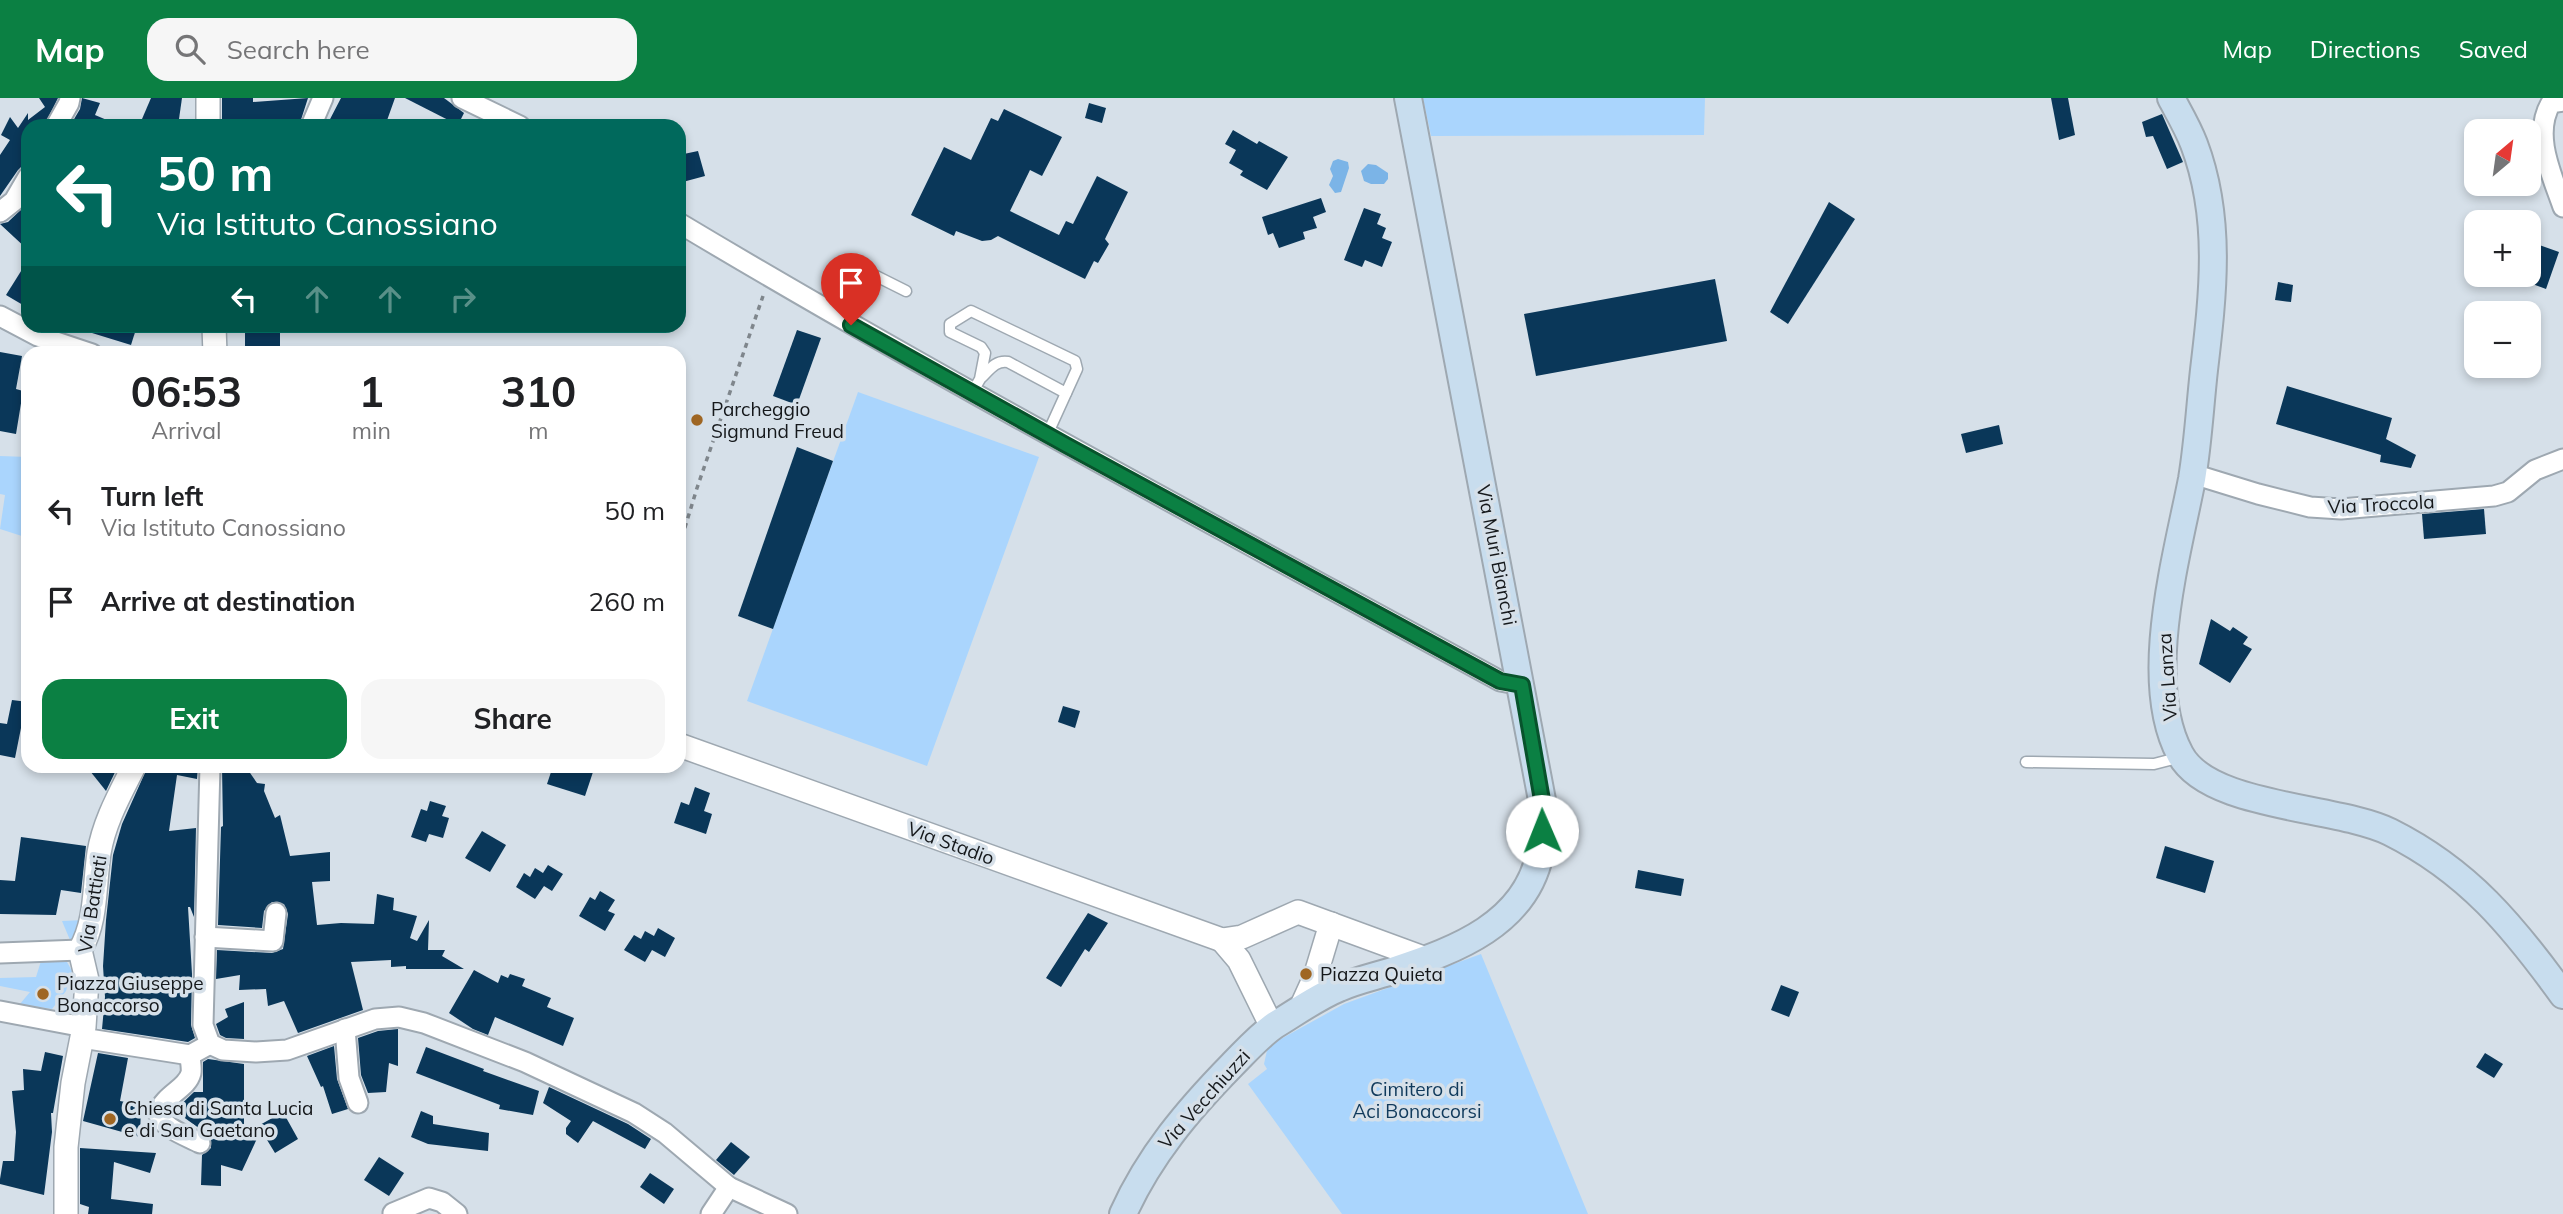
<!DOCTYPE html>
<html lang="en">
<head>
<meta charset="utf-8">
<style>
	body { margin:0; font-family:Mulish,sans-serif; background:#f6f6f6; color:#202124; height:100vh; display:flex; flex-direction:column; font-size:26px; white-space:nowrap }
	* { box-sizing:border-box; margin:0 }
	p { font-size:23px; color:#757577 }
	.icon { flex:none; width:38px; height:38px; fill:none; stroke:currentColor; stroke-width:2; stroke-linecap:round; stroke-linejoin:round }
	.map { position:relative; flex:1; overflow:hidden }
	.panel { position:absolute; left:21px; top:248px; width:665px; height:427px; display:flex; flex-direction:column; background:#fff; border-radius:21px; box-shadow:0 4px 10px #0003 }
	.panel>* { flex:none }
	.banner { position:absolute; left:21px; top:21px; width:665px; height:214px; border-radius:21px; box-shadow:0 4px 10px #0003; background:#00695c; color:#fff; overflow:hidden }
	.needle { width:46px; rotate:29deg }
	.controls { position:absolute; left:2464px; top:21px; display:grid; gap:14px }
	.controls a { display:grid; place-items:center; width:77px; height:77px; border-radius:14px; background:#fff; box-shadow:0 4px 10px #0003; font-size:35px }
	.pin { position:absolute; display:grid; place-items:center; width:60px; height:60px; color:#fff; margin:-72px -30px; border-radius:50% 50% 50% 0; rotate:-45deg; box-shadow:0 0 7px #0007 }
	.pin .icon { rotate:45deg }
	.me { position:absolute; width:77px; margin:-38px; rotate:359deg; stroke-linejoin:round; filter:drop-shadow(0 0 5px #0008) }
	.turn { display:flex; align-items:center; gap:24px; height:147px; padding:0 21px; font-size:32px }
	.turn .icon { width:91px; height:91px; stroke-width:2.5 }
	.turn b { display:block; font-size:49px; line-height:60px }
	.lanes { display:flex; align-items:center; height:66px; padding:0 21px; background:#0003; justify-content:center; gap:35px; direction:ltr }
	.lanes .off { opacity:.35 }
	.eta { display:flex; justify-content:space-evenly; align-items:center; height:119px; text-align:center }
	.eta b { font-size:42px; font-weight:700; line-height:49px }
	.cta { display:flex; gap:14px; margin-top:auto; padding:14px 21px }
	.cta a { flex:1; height:80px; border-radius:21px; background:#0b8043; color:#fff; font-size:28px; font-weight:700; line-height:80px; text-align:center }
	.cta a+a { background:#f6f6f6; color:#202124 }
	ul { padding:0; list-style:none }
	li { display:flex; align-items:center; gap:21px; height:91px; padding:0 21px }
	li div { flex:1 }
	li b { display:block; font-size:26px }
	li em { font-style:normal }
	header { display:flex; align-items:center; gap:42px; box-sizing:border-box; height:98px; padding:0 35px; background:#0b8043; color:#fff }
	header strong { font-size:33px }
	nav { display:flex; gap:38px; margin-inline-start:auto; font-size:24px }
	.search { width:490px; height:63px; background:#f6f6f6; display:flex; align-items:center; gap:18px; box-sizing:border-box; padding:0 24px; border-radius:21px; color:#757577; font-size:26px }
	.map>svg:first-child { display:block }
</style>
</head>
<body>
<header>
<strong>Map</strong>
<div class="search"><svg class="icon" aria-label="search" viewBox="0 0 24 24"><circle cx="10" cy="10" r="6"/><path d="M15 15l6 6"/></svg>Search here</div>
<nav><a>Map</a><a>Directions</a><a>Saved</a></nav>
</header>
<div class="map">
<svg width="2563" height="1116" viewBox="0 0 2563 1116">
	<rect width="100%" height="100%" fill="#d6e0e9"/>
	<g fill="#aad5fd">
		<polygon points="1423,0 1705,0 1704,37 1431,38"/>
		<polygon points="858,294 1039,359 927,668 747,603"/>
		<polygon points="0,358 28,359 28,440 0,431 5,397 0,396"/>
		<polygon points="84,822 76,839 70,842 62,823"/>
		<polygon points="1481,856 1588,1116 1342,1116 1248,986 1267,971 1264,966 1268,948 1344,906"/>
		<polygon points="41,863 67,864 72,873 66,893 52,911 20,906 30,894 0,888 0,880 36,879"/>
	</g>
	<g fill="#7bb4e7">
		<polygon points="1338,61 1348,64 1349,70 1341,94 1335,95 1329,87 1333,78 1330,71 1333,63"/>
		<polygon points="1368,66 1376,67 1388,75 1388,81 1384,86 1371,86 1364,83 1361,73"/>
	</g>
	<g fill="#0a3759">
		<polygon points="39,0 58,0 44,28 28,28 28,62 18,72 0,98 0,57 10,42 1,37 10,19 18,30 28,15 28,22 45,9"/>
		<polygon points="82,0 100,5 95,17 121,28 70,28 80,11"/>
		<polygon points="151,0 182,0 178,28 139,28"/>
		<polygon points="222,0 253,0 253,4 308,0 299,28 222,28"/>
		<polygon points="341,0 395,0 385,28 324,28 327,27"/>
		<polygon points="405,0 444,0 464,15 458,27"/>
		<polygon points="2051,0 2068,0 2075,37 2059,42"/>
		<polygon points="1089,5 1106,10 1102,25 1085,20"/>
		<polygon points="1004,11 1062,39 1042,78 1030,72 1010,113 1059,137 1066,123 1073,126 1097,78 1128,94 1105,141 1109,146 1098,165 1094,163 1085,181 998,138 991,142 982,143 956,133 954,138 911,117 944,49 971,62 991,20 998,23"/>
		<polygon points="2162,16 2183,64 2167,71 2153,38 2146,39 2142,24"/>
		<polygon points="1233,32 1257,46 1259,43 1288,59 1267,92 1240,77 1243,73 1229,65 1236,52 1225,46"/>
		<polygon points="698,53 705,78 679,85 679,57"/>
		<polygon points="1321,100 1326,114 1313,119 1317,130 1303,134 1305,141 1279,150 1273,135 1268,137 1262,119"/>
		<polygon points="1829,104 1855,121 1788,226 1770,214"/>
		<polygon points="26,107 28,110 28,152 0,126 8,124"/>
		<polygon points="1364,110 1381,116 1377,126 1386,130 1382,140 1392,144 1382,169 1365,162 1362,169 1344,162"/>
		<polygon points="2534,145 2559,154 2546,191 2524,183 2526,177 2529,177 2529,159"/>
		<polygon points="28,162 28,210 6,197"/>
		<polygon points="1715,181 1727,243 1536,278 1524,216"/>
		<polygon points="2278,184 2293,187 2291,204 2275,202"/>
		<polygon points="80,228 137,228 131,247 79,231"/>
		<rect x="245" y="228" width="35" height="28"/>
		<polygon points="797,232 821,240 797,307 773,298"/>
		<polygon points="0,254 22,258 16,291 23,293 16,336 0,333"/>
		<polygon points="2287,288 2392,320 2386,341 2416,357 2411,370 2380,364 2381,357 2276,326"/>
		<polygon points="1999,327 2003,346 1966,355 1961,336"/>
		<polygon points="797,349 833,363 773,531 738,518"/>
		<polygon points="2484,411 2486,436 2424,441 2422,416"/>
		<polygon points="2211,521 2230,533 2233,529 2248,539 2243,546 2252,551 2230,585 2199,566"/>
		<polygon points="12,602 28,604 28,632 21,630 15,660 0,657 0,625 7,626"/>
		<polygon points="1063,608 1080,613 1075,630 1058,624"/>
		<polygon points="86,668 118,668 106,693"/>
		<polygon points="148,668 198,668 197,681 177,677 169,733 196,730 194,819 190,809 188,809 192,876 191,927 195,940 188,944 102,931 105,899 103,868 106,822 113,757 122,726"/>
		<polygon points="553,668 595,668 585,698 547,686"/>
		<polygon points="222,669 248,672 257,685 265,686 264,693 275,720 280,717 290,758 330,754 330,783 312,784 317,827 341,825 374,826 377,796 394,800 393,812 417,818 410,840 417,843 429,822 428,852 445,852 442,858 464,871 406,871 406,868 391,869 391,862 351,864 363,912 298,935 284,903 268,908 266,891 239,892 240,877 216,881 217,852 272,855 283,851 288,816 284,806 272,804 264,813 262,830 218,827 221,729 223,728"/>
		<polygon points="695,689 710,695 704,713 712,716 706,736 674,725 681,704 689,707"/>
		<polygon points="430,703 446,708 442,718 449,720 443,740 429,736 426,744 411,739 421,711 427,713"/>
		<polygon points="482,733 506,747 490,774 465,760"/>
		<polygon points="21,739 86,748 81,795 61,792 56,817 0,816 0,782 15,783"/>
		<polygon points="2165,748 2214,763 2205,795 2156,780"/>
		<polygon points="548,767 563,776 552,793 544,788 535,801 516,789 524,775 530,779 535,770 543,775"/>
		<polygon points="1638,772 1684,781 1681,798 1635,790"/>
		<polygon points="600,793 615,802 608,813 615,816 605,833 579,818 590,799 595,802"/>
		<polygon points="1088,815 1108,825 1089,854 1085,851 1061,889 1046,880"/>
		<polygon points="658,830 675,840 665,859 652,852 645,864 624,852 634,837 641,841 645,833 654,838"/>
		<polygon points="474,872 498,885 501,877 508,880 510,876 525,881 522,888 551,900 547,909 574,920 563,948 495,919 488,937 473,931 449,915"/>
		<polygon points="1781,887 1799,894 1789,919 1771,912"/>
		<polygon points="244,904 244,941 226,940 220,937 216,926 228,919 225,911"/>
		<polygon points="398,931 398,968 389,965 386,994 368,995 361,977 358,940 378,933"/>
		<polygon points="334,948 337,981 348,1011 332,1016 323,988 321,989 307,958"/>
		<polygon points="426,949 484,971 483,973 539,993 533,1017 499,1011 500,1007 416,975"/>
		<polygon points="45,954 63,958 53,1015 51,1015 52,1034 44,1097 0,1086 0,1081 3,1063 14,1063 16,1034 12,993 24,992 23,971 41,973"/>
		<polygon points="98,955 128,960 120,1003 141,1007 140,1039 83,1023"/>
		<polygon points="2485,955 2503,966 2494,980 2476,969"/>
		<polygon points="208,961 244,966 244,1036 283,1014 298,1041 275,1055 261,1032 242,1073 221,1067 221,1088 201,1087 202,1057 211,1050 210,1038 182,1018 177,1020 172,1015 194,994 203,994 203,964"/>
		<polygon points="549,989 628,1026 651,1041 645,1051 593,1023 578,1045 566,1036 566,1030 571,1023 543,1005"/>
		<polygon points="421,1013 433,1018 433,1026 489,1035 488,1053 428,1046 411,1039"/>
		<polygon points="731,1044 750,1059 734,1077 716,1062"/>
		<polygon points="80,1050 156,1055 150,1075 114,1064 111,1101 153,1106 152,1116 88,1116 89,1109 80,1106"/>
		<polygon points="379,1059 404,1075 389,1098 364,1082"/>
		<polygon points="650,1075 674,1091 664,1106 640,1089"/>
	</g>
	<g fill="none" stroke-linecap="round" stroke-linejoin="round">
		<g stroke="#9ea8b1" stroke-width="13">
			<g id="service">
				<polyline points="833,216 849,184 866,173 906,193"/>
				<path d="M982,279C990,271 996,262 1008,264L1066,295"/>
				<polyline points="972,295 980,281 985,255 981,249 950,234 950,226 971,213 1075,263 1077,271 1047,337"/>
				<polyline points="2026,664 2154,666 2181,659"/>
			</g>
		</g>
		<g stroke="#9ea8b1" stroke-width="23">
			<g id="minor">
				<polyline points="462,0 520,28"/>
				<path d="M2563,3L2551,5C2532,37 2552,77 2563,109"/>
				<polyline points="56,28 69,5 70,0"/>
				<polyline points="311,28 323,0"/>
				<polyline points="0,114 14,103 28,79"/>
				<path d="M679,125C948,286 1225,433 1500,583L1522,587"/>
				<polyline points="0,218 38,238 92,256"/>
				<polyline points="2193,376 2258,396 2310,409 2341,411 2494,398 2508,394 2535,372 2563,361"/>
				<polyline points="210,668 203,927 210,946 223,952 256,954 287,952 375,921 399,919 424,925 525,964 634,1015 665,1035 729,1089 787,1116"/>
				<polyline points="205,839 273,843 276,815"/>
				<polyline points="0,855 80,852"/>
				<polyline points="0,913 84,929"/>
				<polyline points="345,931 349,980 358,1005"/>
				<polyline points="82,940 190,957 210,946"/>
				<path d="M190,957C190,962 192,970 191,975C187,991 165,996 158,1015C162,1030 187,1038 200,1045"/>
				<polyline points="393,1115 429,1100 442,1104 457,1116"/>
				<polyline points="711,1116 729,1089"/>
			</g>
		</g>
		<g stroke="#9ea8b1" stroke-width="26">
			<g id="tertiary">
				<polyline points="208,0 208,28"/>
				<polyline points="214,228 215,256"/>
				<polyline points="679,647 1222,842 1242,839 1298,814 1426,861"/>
				<polyline points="1222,842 1239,862 1272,929"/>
				<polyline points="1300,912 1315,879 1331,826"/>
				<path d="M66,1116V1049L73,985L84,929L87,882L80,852C97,823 94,788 99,755C104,724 120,696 134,668"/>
			</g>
		</g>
		<g stroke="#9ea8b1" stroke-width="30">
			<g id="secondary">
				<path d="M2171,0C2179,15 2188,30 2194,46C2222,120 2213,196 2204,272C2200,308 2198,345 2192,381C2177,458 2141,583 2180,656C2208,710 2337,708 2390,734C2468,773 2513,828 2563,897"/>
				<path d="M1123,1116C1149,1058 1188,1012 1232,967C1246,953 1259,938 1275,927C1295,915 1317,899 1339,890C1357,882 1377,878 1395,872C1456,852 1526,826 1540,755C1543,737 1542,720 1542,702L1408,0"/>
			</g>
		</g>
		<polyline stroke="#7f868c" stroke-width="3.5" stroke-dasharray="5 5" stroke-linecap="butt" points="679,449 697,390 763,198"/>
		<use href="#service" stroke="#fff" stroke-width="10"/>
		<use href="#minor" stroke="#fff" stroke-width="19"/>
		<use href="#tertiary" stroke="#fff" stroke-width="23"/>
		<use href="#secondary" stroke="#c8ddee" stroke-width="26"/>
	</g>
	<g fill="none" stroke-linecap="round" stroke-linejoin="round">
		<g stroke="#07532c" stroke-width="18">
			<polyline id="route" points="851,227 1066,347 1476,570 1500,583 1522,587 1542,702 1542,733"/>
		</g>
		<use href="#route" stroke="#0b8043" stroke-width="12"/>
	</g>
	<g fill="#9f6623" stroke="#d6e0e9" stroke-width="2.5">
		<circle cx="697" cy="322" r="7"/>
		<circle cx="1306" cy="876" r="7"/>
		<circle cx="43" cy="896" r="7"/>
		<circle cx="110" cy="1021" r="7"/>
	</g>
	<g text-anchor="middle" stroke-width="7" stroke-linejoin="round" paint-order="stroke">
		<g font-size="19" fill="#15181b" stroke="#d6e0e9" text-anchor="start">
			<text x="711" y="318">Parcheggio<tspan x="711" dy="22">Sigmund Freud</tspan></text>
			<text x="1320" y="883">Piazza Quieta</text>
			<text x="57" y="892">Piazza Giuseppe<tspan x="57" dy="22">Bonaccorso</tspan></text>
			<text x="124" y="1017">Chiesa di Santa Lucia<tspan x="124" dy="22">e di San Gaetano</tspan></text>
		</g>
		<g font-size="19" fill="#15181b" stroke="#d6e0e9">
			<text transform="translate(2381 406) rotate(-3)" y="7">Via Troccola</text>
			<text transform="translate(1497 457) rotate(79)" y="7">Via Muri Bianchi</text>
			<text transform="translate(2167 579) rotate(-94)" y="7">Via Lanza</text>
			<text transform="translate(951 745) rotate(20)" y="7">Via Stadio</text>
			<text transform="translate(92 806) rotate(-81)" y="7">Via Battiati</text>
			<text transform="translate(1204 1001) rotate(-48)" y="7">Via Vecchiuzzi</text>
		</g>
		<g font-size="19" fill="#103a5c" stroke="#d6e0e9">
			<text x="1417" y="998">Cimitero di<tspan x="1417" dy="22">Aci Bonaccorsi</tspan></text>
		</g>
	</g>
</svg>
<div class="controls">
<a><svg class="needle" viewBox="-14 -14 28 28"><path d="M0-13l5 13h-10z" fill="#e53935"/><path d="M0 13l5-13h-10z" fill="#757577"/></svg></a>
<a>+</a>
<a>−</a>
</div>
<div class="pin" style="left:851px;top:227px;background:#d93025"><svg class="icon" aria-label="arrive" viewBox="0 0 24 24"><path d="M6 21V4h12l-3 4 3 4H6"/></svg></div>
<svg class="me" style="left:1542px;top:733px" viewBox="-20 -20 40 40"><circle r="19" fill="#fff"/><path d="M0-13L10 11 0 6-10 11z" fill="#0b8043"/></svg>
<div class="banner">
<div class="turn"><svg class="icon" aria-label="left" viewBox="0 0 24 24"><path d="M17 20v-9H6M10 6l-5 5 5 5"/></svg><div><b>50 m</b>Via Istituto Canossiano</div></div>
<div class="lanes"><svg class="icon" aria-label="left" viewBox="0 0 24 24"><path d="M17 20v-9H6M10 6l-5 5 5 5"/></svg><svg class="icon off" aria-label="ahead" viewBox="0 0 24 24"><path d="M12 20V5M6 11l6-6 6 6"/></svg><svg class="icon off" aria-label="ahead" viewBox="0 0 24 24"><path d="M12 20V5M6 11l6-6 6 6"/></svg><svg class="icon off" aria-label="right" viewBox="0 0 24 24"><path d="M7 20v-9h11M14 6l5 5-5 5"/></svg></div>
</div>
<section class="panel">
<div class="eta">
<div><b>06:53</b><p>Arrival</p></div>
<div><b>1</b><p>min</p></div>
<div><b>310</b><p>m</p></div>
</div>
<ul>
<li><svg class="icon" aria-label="left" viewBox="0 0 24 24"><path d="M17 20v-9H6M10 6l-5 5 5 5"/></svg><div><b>Turn left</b><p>Via Istituto Canossiano</p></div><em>50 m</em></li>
<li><svg class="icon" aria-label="arrive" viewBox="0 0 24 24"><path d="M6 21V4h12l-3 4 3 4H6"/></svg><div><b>Arrive at destination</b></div><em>260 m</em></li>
</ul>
<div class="cta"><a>Exit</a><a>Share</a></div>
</section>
</div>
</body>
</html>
